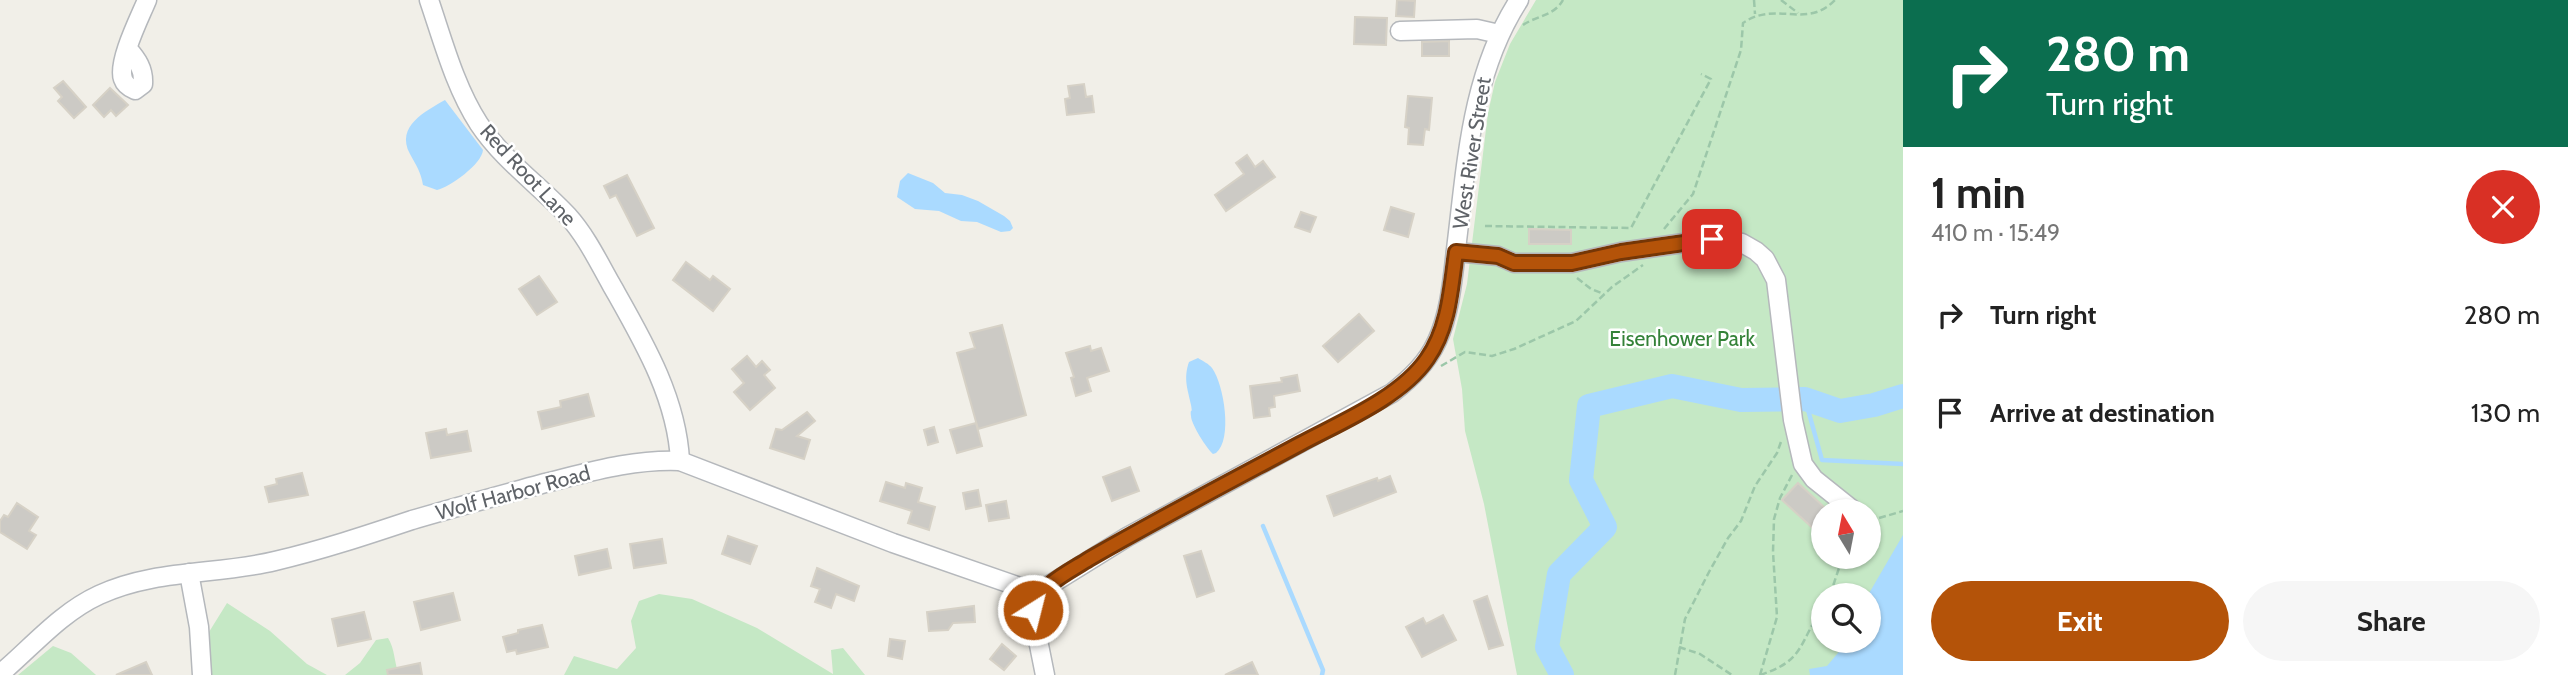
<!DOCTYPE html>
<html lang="en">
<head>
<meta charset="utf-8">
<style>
	body { margin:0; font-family:Cabin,sans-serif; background:#f6f6f6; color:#222; height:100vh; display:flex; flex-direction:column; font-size:26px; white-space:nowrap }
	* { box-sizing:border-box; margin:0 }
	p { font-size:23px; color:#767676 }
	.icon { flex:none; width:38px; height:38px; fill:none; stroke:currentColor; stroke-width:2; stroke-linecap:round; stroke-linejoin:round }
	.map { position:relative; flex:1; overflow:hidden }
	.panel { display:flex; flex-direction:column; background:#fff; width:665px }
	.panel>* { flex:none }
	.guide { background:#0b6e4f; color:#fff; overflow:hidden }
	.needle { width:46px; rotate:350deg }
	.controls { position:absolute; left:1811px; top:499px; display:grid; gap:14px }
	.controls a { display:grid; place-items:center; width:70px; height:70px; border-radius:50%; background:#fff; box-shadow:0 2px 5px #0004; font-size:35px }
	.pin { position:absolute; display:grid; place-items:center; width:60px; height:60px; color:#fff; margin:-30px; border-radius:14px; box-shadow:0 4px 10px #0006 }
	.me { position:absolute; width:77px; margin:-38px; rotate:36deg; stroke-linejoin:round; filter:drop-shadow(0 0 5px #0008) }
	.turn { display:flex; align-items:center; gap:24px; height:147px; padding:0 28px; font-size:32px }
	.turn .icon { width:91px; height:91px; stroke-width:2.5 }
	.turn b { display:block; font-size:49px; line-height:60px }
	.round { display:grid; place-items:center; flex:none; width:74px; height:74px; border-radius:37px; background:#f6f6f6 }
	.head { display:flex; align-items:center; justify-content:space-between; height:119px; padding:0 28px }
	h1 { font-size:42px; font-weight:700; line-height:52px }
	.button { display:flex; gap:14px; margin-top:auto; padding:14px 28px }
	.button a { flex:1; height:80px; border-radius:42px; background:#b45309; color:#fff; font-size:28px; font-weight:700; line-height:80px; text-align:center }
	.button a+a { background:#f6f6f6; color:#222 }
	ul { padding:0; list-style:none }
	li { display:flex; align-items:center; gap:21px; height:98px; padding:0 28px }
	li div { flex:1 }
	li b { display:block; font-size:26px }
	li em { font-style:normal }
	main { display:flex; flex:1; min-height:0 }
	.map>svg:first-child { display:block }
</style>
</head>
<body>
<main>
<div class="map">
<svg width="1903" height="675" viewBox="0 0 1903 675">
	<rect width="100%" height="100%" fill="#f1efe8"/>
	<g fill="#c5e8c5" fill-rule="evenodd">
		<path d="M1536,0H1903V675H1517L1484,504L1465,431L1462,389L1453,339L1467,284L1488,113L1495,82L1510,44ZM1824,511H1869V556H1824ZM1824,595H1869V640H1824Z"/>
		<polygon points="659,594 692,599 757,628 833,674 831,650 843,648 865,675 564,675 574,656 617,669 636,648 631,621 639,601"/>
		<polygon points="227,603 270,631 307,664 327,675 210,675 209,632"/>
		<path d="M388,638C395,649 394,662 399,675H345L360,663L376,640Z"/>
		<polygon points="53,646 71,653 96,675 18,675"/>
	</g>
	<g fill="#aadaff">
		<path d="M445,100L483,150C482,164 450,187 437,190L423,185C421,172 416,165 410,154C395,126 426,111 445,100Z"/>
		<polygon points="908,173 933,183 945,193 962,195 978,201 1004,216 1010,221 1013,228 1010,231 1001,232 977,222 961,221 939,211 915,209 897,197 900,181"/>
		<path d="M1198,358C1203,361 1209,364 1212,368C1224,384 1233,440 1216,453L1213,454C1207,449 1191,424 1191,416C1190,406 1193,416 1191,405C1188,390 1183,379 1189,362Z"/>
		<polygon points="1903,535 1903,675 1810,675 1809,669 1827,666 1848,641 1869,640 1868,595"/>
	</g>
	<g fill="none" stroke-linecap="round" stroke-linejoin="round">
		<g stroke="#aadaff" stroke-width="4.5">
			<polyline points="1805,399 1822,460 1903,464"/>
			<polyline points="1263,526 1323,670 1322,675"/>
		</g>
		<polyline stroke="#aadaff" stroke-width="24" points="1562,675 1547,647 1559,574 1605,527 1581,480 1589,406 1672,386 1741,400 1805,399 1840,411 1874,405 1903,396"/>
	</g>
	<g fill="#cccac5" stroke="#d6d1c6" stroke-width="2">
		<polygon points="1397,0 1415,1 1414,17 1396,16"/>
		<polygon points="1355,17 1387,18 1386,45 1354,44"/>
		<polygon points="1449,41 1449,56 1422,56 1422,42"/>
		<polygon points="63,81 86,107 74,118 58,101 62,97 54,88"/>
		<polygon points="1084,84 1086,97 1092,96 1094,112 1067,115 1065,99 1070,98 1068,86"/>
		<polygon points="110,88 128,105 116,116 111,110 104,117 93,105"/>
		<polygon points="1408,96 1432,98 1429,130 1425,129 1423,145 1408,144 1409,128 1405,127"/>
		<polygon points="1247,155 1255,167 1263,161 1275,177 1226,211 1215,195 1244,174 1236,163"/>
		<polygon points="627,175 654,228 637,236 616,195 610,198 604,186"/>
		<polygon points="1391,207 1414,214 1408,237 1384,230"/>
		<polygon points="1301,212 1316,217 1310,232 1295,227"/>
		<polygon points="1529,229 1571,230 1571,244 1529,244"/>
		<polygon points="686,262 710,280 713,276 730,289 713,311 673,280"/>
		<polygon points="539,276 557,302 537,315 519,289"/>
		<polygon points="1359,314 1374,331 1338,362 1323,346"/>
		<polygon points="1002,325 1026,415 978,429 957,353 975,348 970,333"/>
		<polygon points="1090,346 1091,351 1101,348 1109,371 1087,378 1091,391 1076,396 1071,378 1074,377 1066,353"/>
		<polygon points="747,356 756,367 762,361 770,370 764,375 775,388 750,410 734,392 744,383 732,369"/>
		<polygon points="1297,375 1300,391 1274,396 1275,407 1269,408 1270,416 1254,418 1250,386 1282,382 1281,378"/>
		<polygon points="588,394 594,416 542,429 538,412 561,407 560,401"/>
		<polygon points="807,412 815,421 797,436 810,440 804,459 770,448 776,429 782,430"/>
		<polygon points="976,423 982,446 957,453 950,430"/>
		<polygon points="934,427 938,442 928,445 924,430"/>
		<polygon points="446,429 447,435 467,431 471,451 431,458 426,433"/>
		<polygon points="1130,467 1139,491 1112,501 1103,477"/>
		<polygon points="302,473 308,495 269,502 265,487 277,484 276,479"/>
		<polygon points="1390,476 1396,492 1334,516 1327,496 1377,478 1378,481"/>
		<polygon points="886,482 905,488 906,483 922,488 918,502 935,507 929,530 908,523 912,511 880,501"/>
		<polygon points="1798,483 1824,507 1824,525 1817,532 1782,500"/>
		<polygon points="978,490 981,506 966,509 963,493"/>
		<polygon points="1006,501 1009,518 989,521 986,505"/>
		<polygon points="17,503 38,517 29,531 36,535 27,549 0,532 0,521 4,515 8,517"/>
		<polygon points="728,536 757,546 750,564 722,554"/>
		<polygon points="662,539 666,563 634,568 630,544"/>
		<polygon points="607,549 611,568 579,575 575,556"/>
		<polygon points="1201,551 1214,591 1197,597 1184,556"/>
		<polygon points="817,568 859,586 854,601 836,594 831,608 815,602 820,589 811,586"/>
		<polygon points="453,593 460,620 421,630 414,602"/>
		<polygon points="1487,596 1503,645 1489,649 1474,601"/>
		<polygon points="974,606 975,622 953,623 948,630 929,631 927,612"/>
		<polygon points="364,612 371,639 338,646 332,619"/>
		<polygon points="1443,615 1456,640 1422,657 1406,627 1423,618 1426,624"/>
		<polygon points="542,625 548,647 517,654 516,650 507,652 503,637 518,633 518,630"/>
		<polygon points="890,639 905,641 902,659 888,656"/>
		<polygon points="1002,644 1016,656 1004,670 990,659"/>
		<polygon points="146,662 152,675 116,675"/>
		<polygon points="1252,662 1258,675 1225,675"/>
		<polygon points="420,663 422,675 388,675 387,670"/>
	</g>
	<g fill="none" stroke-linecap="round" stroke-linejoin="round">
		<g stroke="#b5b8bc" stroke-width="21">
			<g id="minor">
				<path d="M429,0C443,41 455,87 479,124C503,160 539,185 568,216C586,236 598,261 611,284C642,339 677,397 680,461"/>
				<polyline points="1400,31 1477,29 1499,34"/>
				<path d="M128,49C137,59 144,69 143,84L135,90C130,88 125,85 123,79C117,62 140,17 147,0"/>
				<polyline points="1456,252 1498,256 1514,263 1572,263 1621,252 1712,239 1729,240 1742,243 1756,251 1765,259 1776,280 1793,420 1803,464 1814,479 1854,511"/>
				<polyline points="189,573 199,627 202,675"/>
				<path d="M0,674C32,647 60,613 99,595C155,569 217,575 275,561C322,550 367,535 412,520C456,507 501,495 545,483C590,472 633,459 680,461L893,543L1040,594"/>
				<path d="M1045,675L1033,615L1037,599L1048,586L1127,537L1392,393C1411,378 1427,363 1437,341C1451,311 1453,274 1457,241C1467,158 1472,73 1519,0"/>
			</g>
		</g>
		<g stroke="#9cc7a9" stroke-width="2.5" stroke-dasharray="7 3.5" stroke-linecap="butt">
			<polyline points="1754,0 1755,14"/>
			<polyline points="1781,0 1798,13"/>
			<path d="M1523,25C1538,15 1554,16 1563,0"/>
			<polyline points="1485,226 1631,228 1711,79 1701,74"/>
			<path d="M1664,229L1693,194L1741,50L1743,23C1776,0 1806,30 1835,0"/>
			<polyline points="1577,278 1591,289 1604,294"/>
			<polyline points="1441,366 1465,352 1492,356 1514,349 1576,321 1612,287 1643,265"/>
			<polyline points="1869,521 1903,511"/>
			<polyline points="1830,595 1843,556"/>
			<polyline points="1679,647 1700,654 1732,675"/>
			<polyline points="1675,675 1685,619 1709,572 1728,538 1741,521 1755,486 1777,453 1782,439"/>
			<polyline points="1760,675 1777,617 1773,552 1774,519 1780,498 1792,475"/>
			<path d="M1760,675C1807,660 1798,641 1824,607"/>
		</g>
		<use href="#minor" stroke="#fff" stroke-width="18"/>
	</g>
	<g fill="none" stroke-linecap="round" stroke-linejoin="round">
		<g stroke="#753606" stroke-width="18">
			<path id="route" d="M1033,610C1039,585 1069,572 1089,559C1158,519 1229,482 1300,444C1341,422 1400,398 1427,359C1449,328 1451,288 1456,252L1498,256L1514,263H1572L1621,252L1712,239"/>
		</g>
		<use href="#route" stroke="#b45309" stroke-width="12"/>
	</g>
	<g text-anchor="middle" stroke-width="5" stroke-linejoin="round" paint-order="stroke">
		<g font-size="21" fill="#5f6368" stroke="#fff">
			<text transform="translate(1472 153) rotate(-81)" y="7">West River Street</text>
			<text transform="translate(528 175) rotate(47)" y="7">Red Root Lane</text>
			<text transform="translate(513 493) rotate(-15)" y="7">Wolf Harbor Road</text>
		</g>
		<g font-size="21" fill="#348238" stroke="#fff">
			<text x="1682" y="346">Eisenhower Park</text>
		</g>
	</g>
</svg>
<div class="controls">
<a><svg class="needle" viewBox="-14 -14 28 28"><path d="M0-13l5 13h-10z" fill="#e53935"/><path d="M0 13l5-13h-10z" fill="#767676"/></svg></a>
<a><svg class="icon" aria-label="search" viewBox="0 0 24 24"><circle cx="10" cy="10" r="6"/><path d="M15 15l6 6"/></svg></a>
</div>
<div class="pin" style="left:1712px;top:239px;background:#d93025"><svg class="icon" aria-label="arrive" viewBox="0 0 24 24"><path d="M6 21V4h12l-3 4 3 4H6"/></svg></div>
<svg class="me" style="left:1033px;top:610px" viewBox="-20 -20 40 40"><circle r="17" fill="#b45309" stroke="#fff" stroke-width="3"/><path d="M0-11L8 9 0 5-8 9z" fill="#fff"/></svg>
</div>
<section class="panel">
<div class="guide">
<div class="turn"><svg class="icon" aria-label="right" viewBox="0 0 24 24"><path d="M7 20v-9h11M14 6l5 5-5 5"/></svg><div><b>280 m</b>Turn right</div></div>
</div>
<div class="head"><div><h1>1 min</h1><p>410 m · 15:49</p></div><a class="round" style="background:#d93025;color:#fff"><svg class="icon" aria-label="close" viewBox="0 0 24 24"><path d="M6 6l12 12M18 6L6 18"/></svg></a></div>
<ul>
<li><svg class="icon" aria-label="right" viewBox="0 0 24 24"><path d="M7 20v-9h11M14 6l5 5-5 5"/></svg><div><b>Turn right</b></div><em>280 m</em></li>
<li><svg class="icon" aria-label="arrive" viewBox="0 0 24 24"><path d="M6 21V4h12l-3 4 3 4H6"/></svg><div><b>Arrive at destination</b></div><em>130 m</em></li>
</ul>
<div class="button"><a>Exit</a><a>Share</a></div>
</section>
</main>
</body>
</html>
